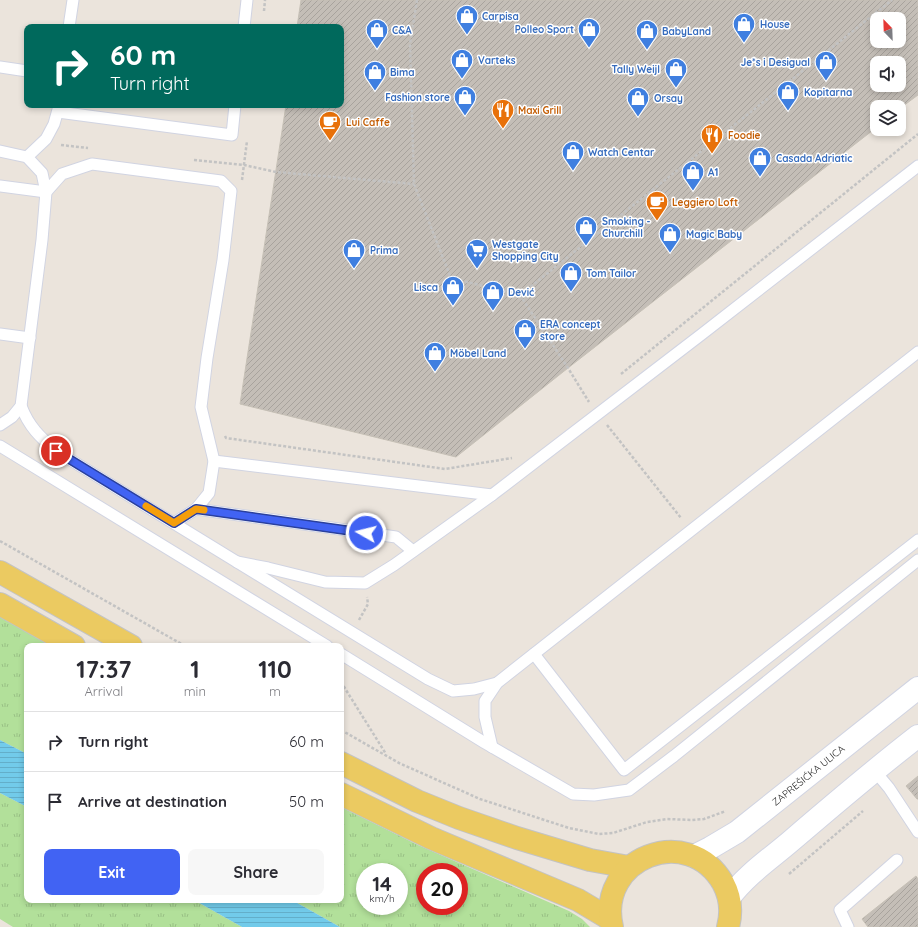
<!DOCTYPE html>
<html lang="en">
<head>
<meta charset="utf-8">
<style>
	body { margin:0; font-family:Quicksand,sans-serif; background:#f7f7f7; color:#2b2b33; height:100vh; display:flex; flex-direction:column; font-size:15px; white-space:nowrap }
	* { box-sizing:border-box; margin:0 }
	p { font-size:13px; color:#7c7c81 }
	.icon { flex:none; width:22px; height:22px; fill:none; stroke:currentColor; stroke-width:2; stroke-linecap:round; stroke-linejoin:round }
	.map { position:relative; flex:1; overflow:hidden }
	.side { position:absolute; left:24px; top:643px; width:320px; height:260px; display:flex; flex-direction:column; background:#fff; border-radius:8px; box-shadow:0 2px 6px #0003 }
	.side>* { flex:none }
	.guide { position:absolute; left:24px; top:24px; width:320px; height:84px; border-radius:8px; box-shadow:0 2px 6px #0003; background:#00695c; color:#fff; overflow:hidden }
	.needle { width:26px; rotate:337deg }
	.fabs { position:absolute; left:870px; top:12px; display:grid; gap:8px }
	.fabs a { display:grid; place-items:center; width:36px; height:36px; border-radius:8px; background:#fff; box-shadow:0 2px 6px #0003; font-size:20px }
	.speed { position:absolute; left:356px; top:863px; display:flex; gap:8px; font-size:20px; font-weight:700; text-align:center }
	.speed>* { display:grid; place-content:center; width:52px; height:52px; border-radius:50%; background:#fff; box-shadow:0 2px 6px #0003; line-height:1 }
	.speed small { font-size:10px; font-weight:400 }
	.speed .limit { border:6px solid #d22; background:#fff; color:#111 }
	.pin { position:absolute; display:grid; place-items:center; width:34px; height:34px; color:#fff; margin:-17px; border:2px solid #fff; border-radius:50%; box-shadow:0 1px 4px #0007 }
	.me { position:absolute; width:44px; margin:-22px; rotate:278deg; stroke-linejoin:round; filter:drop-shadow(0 0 3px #0008) }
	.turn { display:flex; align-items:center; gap:14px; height:84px; padding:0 20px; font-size:18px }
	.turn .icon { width:52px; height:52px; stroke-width:2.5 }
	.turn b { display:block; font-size:28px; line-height:34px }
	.eta { display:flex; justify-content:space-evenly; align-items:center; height:68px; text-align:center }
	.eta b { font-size:24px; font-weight:700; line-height:28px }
	.cta { display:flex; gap:8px; margin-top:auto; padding:8px 20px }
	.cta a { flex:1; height:46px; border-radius:8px; background:#4163f3; color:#fff; font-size:16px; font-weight:700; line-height:46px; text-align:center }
	.cta a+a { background:#f7f7f7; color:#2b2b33 }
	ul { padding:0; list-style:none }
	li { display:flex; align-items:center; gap:12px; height:60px; padding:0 20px; border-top:1px solid #e1e1e2 }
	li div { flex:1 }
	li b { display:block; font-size:15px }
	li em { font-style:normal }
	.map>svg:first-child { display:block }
</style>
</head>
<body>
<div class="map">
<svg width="918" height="927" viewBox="0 0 918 927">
	<defs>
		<pattern id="grass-tufts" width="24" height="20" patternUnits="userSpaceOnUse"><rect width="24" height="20" fill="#b2e09a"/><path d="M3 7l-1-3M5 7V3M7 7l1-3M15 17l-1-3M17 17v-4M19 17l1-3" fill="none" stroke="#99c085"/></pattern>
		<pattern id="water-rules" width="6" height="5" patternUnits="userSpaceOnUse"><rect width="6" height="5" fill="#72cbea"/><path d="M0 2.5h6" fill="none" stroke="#63aec9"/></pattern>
		<pattern id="building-hatch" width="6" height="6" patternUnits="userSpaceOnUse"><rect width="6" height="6" fill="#c4beb7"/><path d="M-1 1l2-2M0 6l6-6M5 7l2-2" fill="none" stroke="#a8a39d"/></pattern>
	</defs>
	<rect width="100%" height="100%" fill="#ebe4dc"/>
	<g fill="url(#grass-tufts)" fill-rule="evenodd">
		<polygon points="0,616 52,646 27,646 27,754 0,740"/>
		<polygon points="0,793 27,807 27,900 194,900 242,927 13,927 0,919"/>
		<path d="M341,807L418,845L569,911L582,919L590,927H340L292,900H341ZM365,872H399V906H365ZM425,872H459V906H425Z"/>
	</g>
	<g fill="url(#water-rules)">
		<polygon points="0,740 27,754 27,807 0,793"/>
		<polygon points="194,900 292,900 340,927 242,927"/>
	</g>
	<g fill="url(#building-hatch)" stroke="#c6c0b6" fill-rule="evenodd">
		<path d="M301,0H918V95L899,109V107H877V127L568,368L456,457L240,404L286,105H341V27H297ZM877,19H899V41H877ZM877,63H899V85H877Z"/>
		<polygon points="918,776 918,799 917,799 906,786"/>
		<polygon points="916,876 918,879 918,927 868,927 862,919"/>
	</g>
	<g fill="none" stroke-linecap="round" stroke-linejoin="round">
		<g stroke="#d1d4e2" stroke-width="13">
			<g id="lane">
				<polyline points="69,27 73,0"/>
				<polyline points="244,27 247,0"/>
				<polyline points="0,67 27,71"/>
				<polyline points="58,112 232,135 235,105"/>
				<polyline points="0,151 27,157 42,173 46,192 42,240 21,406 12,417 0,425"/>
				<polyline points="27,157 46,139 54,124 59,106"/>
				<polyline points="0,186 46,192 62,174 92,164 221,181 231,191 223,260 207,358 201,407 214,461 209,493 196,509 174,523"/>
				<polyline points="0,334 30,338"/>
				<path d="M21,406C29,427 40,437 56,451L428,679L453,691L474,689L497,683"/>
				<polyline points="0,446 327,646"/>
				<polyline points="214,461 492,495"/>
				<polyline points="196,509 396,537 413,551"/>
				<polyline points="237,562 268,568 325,582 365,583 394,565 492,495 702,334 918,166"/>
				<polyline points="341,654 485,743 573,794 594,795 629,790 674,756 918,560"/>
				<polyline points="534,654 624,770 918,540"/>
				<polyline points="492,747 485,717 485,701 497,683 918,352"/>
				<polyline points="874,770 889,788 918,832"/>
				<polyline points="848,927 840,910 897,860"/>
			</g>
		</g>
		<g stroke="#d1d4e2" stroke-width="24">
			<g id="street">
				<polyline points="694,856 710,848 737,832 918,688"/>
				<path d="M729,898C746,875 770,859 791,841C833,805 874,770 918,736"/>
			</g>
		</g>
		<g stroke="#c3c3c3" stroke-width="24">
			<g id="primary">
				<polyline points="0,572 131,646"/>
				<polyline points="0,604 74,646"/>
				<polyline points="341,763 417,801 459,818 517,838 590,860 629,867"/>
				<polyline points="341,794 431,838 578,900 610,919"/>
				<path d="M612,927C596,858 688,822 723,883C730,896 732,912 728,927"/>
			</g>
		</g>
		<g stroke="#c3c3c3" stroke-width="2.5" stroke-dasharray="3 2" stroke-linecap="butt">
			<polyline points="417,0 410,44 414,184 451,278 520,295 892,0"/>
			<polyline points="264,11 265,0"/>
			<polyline points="61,145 88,148"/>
			<polyline points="194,160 244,165 276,172 414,184"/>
			<polyline points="242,180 247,141"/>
			<polyline points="520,295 568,368 589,402"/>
			<polyline points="621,374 918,134"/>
			<polyline points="607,425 681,518"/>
			<polyline points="225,436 226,438 445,469 512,458"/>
			<polyline points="0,541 185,646"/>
			<polyline points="359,620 368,604 367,597"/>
			<polyline points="341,682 386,754"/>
			<polyline points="341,730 399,763 480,799 569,828 599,834 613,833 647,822 667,819 692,820 704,819 726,811"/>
			<polyline points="789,874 863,811"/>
		</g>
		<use href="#lane" stroke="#fff" stroke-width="11"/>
		<use href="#street" stroke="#fff" stroke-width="22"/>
		<use href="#primary" stroke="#ebca61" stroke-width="22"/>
	</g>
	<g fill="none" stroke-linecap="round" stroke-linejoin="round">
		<g stroke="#2a409e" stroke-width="10">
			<polyline id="route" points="56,451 174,523 196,509 366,533"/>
		</g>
		<use href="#route" stroke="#4163f3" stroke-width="7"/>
		<polyline stroke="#f59e0b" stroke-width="7" points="146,506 174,523 196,509 204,510"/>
	</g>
	<defs>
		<g id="shop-pin" transform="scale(1.15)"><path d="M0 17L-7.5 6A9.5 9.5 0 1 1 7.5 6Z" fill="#3f7fe0" stroke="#fff"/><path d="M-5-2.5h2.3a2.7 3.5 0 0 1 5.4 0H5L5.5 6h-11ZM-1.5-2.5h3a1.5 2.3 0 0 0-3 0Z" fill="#fff"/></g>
		<g id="restaurant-pin" transform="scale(1.15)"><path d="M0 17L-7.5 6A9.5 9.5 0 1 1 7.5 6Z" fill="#e8710a" stroke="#fff"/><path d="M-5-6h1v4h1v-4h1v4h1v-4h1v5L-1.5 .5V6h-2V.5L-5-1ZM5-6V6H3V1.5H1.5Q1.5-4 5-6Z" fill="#fff"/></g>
		<g id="cafe-pin" transform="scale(1.15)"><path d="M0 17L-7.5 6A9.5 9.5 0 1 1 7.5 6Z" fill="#e8710a" stroke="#fff"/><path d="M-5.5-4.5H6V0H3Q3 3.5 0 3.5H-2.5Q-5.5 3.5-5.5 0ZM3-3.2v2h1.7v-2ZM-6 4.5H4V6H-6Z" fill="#fff"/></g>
		<g id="supermarket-pin" transform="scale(1.15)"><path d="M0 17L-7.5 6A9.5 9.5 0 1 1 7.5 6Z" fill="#3f7fe0" stroke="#fff"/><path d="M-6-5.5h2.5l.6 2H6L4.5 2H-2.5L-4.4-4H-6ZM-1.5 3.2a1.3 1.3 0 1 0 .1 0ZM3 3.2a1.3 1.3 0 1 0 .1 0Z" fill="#fff"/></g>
	</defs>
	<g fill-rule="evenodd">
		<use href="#shop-pin" x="467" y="16"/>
		<use href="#shop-pin" x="744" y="24"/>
		<use href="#shop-pin" x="589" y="29"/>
		<use href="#shop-pin" x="377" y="30"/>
		<use href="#shop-pin" x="647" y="31"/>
		<use href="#shop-pin" x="462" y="60"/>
		<use href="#shop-pin" x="826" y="62"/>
		<use href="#shop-pin" x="676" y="69"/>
		<use href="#shop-pin" x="375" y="72"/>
		<use href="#shop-pin" x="788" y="92"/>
		<use href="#shop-pin" x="465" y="97"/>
		<use href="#shop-pin" x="638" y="98"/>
		<use href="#restaurant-pin" x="503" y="110"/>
		<use href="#cafe-pin" x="330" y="122"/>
		<use href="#restaurant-pin" x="712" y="135"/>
		<use href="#shop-pin" x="573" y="152"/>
		<use href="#shop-pin" x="760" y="158"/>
		<use href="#shop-pin" x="693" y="172"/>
		<use href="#cafe-pin" x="657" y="202"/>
		<use href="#shop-pin" x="586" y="227"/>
		<use href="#shop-pin" x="670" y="234"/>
		<use href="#shop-pin" x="354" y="250"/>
		<use href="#supermarket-pin" x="477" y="250"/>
		<use href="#shop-pin" x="571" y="273"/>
		<use href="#shop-pin" x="453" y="287"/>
		<use href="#shop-pin" x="493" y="292"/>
		<use href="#shop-pin" x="525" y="330"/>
		<use href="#shop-pin" x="435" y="353"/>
	</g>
	<g text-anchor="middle" stroke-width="3" stroke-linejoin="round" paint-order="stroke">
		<g font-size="10" font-weight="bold" fill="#366cbe" stroke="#fff" text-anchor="start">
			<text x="482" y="20">Carpisa</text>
			<text x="760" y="28">House</text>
			<text x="574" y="33" text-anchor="end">Polleo Sport</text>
			<text x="392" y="34">C&amp;A</text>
			<text x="662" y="35">BabyLand</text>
			<text x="478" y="64">Varteks</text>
			<text x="810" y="66" text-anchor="end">Je*s i Desigual</text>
			<text x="660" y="73" text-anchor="end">Tally Weijl</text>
			<text x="390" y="76">Bima</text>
			<text x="804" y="96">Kopitarna</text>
			<text x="450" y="101" text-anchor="end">Fashion store</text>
			<text x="654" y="102">Orsay</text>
			<text x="588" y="156">Watch Centar</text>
			<text x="776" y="162">Casada Adriatic</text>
			<text x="708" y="176">A1</text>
			<text x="602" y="225">Smoking -<tspan x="602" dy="12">Churchill</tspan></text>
			<text x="686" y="238">Magic Baby</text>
			<text x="492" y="248">Westgate<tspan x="492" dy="12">Shopping City</tspan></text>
			<text x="370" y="254">Prima</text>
			<text x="586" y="277">Tom Tailor</text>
			<text x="438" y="291" text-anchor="end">Lisca</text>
			<text x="508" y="296">Dević</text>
			<text x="540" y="328">ERA concept<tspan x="540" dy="12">store</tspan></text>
			<text x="450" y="357">Möbel Land</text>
		</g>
		<g font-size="10" font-weight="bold" fill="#c56008" stroke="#fff" text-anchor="start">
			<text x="518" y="114">Maxi Grill</text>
			<text x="346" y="126">Lui Caffe</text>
			<text x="728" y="139">Foodie</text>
			<text x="672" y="206">Leggiero Loft</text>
		</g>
		<g font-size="10" fill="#292929" stroke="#fff">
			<text transform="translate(808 775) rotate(-39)" y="4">ZAPREŠIĆKA ULICA</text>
		</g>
	</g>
</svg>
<div class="fabs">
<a><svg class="needle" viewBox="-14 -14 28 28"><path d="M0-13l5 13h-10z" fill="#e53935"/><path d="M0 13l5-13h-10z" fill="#7c7c81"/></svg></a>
<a><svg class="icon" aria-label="sound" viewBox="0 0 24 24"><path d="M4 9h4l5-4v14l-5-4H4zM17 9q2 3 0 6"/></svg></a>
<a><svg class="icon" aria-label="layers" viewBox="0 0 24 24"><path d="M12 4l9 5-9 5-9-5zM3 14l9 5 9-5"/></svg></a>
</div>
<div class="speed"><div>14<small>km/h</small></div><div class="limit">20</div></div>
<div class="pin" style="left:56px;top:451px;background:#d93025"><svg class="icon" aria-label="arrive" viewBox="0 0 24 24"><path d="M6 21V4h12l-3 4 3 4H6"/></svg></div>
<svg class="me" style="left:366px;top:533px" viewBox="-20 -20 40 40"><circle r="17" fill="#4163f3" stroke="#fff" stroke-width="3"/><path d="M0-11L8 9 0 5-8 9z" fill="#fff"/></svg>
<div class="guide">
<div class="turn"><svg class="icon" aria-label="right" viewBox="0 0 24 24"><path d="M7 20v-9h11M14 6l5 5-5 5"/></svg><div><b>60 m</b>Turn right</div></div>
</div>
<section class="side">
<div class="eta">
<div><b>17:37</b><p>Arrival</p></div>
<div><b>1</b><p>min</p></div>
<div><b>110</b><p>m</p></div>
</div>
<ul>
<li><svg class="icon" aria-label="right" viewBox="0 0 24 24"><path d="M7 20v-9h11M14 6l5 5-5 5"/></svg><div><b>Turn right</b></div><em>60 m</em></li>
<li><svg class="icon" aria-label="arrive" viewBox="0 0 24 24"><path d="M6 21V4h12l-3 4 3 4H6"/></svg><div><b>Arrive at destination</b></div><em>50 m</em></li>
</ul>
<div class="cta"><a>Exit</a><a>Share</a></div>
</section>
</div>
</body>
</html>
